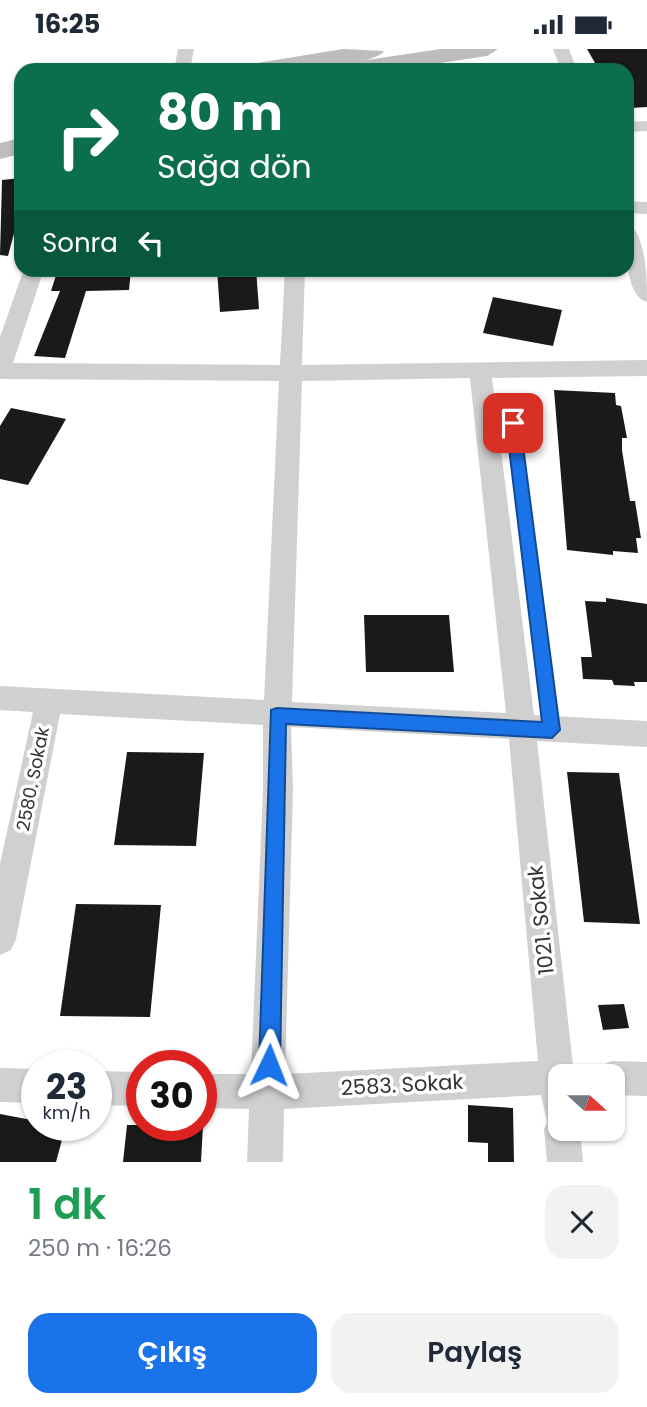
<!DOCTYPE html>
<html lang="tr">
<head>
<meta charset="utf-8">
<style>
	body { margin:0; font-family:Poppins,sans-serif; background:#f2f2f3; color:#1f2937; height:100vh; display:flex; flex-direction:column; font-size:26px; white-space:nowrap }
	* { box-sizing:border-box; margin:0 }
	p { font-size:23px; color:#747a83 }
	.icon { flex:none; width:38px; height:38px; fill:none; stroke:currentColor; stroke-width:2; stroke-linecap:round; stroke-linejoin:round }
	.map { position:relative; height:1113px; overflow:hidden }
	.drawer { display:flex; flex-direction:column; background:#fff; flex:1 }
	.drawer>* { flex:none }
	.top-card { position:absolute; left:14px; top:14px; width:620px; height:214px; border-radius:21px; box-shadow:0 2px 5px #0004; background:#0b6e4f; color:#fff; overflow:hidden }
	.needle { width:46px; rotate:111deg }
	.tools { position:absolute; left:548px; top:1015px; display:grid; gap:14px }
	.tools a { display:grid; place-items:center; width:77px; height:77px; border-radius:14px; background:#fff; box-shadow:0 2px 5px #0004; font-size:35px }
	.speed { position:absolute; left:21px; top:1001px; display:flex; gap:14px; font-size:35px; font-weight:700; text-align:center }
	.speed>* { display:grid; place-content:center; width:91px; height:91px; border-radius:50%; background:#fff; box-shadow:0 2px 5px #0004; line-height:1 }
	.speed small { font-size:18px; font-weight:400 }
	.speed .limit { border:10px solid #d22; background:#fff; color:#111 }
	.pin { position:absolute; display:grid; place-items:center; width:60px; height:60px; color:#fff; margin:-30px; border-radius:14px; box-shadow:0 4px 10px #0006 }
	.me { position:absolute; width:77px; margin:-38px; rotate:2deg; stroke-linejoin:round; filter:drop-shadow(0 0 5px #0008) }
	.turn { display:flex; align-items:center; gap:24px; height:147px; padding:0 28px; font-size:32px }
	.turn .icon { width:91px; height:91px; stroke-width:2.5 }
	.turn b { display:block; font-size:49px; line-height:60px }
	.then { display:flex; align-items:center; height:66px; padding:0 28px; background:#0003; gap:14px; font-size:26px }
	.round { display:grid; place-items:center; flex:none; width:74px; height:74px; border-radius:21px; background:#f2f2f3 }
	.overview { display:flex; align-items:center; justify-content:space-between; height:119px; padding:0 28px }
	h1 { font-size:42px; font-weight:600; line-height:52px; color:#1e9e55 }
	.action { display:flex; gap:14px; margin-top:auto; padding:14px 28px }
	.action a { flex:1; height:80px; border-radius:21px; background:#1a73e8; color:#fff; font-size:28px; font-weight:600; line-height:80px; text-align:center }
	.action a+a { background:#f2f2f3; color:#1f2937 }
	.status { display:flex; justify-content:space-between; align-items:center; height:49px; padding:0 35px; background:#fff; direction:ltr }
	.status svg { height:19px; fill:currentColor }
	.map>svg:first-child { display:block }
</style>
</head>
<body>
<div class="status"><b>16:25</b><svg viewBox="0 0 49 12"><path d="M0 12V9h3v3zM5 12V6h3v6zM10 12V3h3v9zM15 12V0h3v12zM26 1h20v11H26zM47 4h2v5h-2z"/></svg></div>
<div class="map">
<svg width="647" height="1113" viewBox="0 0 647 1113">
	<rect width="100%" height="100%" fill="#fff"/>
	<g fill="#1a1a1a">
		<polygon points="587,0 647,0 647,58 631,59 626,49 626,21 599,21"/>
		<polygon points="21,129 21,158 8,207 0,206 2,131"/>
		<polygon points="58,220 131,221 129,241 86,242 65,309 34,307 60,242 51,242"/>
		<polygon points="217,220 256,220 259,260 220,263"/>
		<polygon points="493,248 562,261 553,297 483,284"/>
		<polygon points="554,341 615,344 616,356 621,357 627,389 622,389 622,401 630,452 635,452 641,489 636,489 638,504 613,502 613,506 567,501"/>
		<polygon points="11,359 66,370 28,436 0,430 0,377"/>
		<polygon points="606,549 647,555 647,633 634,633 635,637 614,636 612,631 583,630 581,608 592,608 585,552 606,553"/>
		<polygon points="364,566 449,566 454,623 366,623"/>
		<polygon points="127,703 204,704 196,797 114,796"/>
		<polygon points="567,723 619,724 640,875 584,873"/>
		<polygon points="76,855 161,856 150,968 60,967"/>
		<polygon points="624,955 629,979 603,981 598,956"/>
		<polygon points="468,1056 513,1059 514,1113 488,1113 488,1094 468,1093"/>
		<polygon points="0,1065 37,1072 37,1076 66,1076 56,1113 0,1113"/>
		<polygon points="127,1076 203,1076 201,1113 123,1113"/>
	</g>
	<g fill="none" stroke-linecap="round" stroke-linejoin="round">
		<polygon fill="#d0d0d0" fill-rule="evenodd" points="510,344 515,348 559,681 557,685 552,687 547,685 545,681 505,348"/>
		<g fill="#d0d0d0" fill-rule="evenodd">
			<polygon points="178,0 194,0 190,21 174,21"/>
			<polygon points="553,0 569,0 577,21 561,21"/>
			<polygon points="647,72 647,82 626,83 626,73"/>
			<polygon points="626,152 647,153 647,165 626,164"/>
			<path d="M626,175C647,181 647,234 647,253C624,247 626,194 626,175Z"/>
			<path d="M24,220H44L13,314L280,316L285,220H305L302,316L647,311V327L492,329L534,666L647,672V698L537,692L573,1017L577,1027H560V1080H580L583,1113H547L544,1080L547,1073L541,1046L284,1060L283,1113H247L249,1060L201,1059V1025H251L263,740V676L60,665L16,890L11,901L0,906V815L33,663L0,661V637L264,651L279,332L0,330V288ZM470,329L506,664L292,653L302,332ZM291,678L509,690L538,1012L285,1025L293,740Z"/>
			<polygon points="612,1012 647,1013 647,1047 612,1046 612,1027 595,1027 600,1017"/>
			<polygon points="0,1019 37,1020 37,1054 0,1053"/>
			<polygon points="96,1022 142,1023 142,1057 96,1056"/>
		</g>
		<g fill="#bdbdbd" fill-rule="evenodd">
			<path d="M343,0L384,2C373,19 269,21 245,21L249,16L257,14Z"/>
			<polygon points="441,0 498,0 487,7 393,21 334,21 338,16 346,14"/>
			<polygon points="21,89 21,105 0,110 0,94"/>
		</g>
	</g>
	<polygon fill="#1a73e8" stroke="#114b97" stroke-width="2" points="513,369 520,374 560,681 552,689 286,675 280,1016 277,1023 269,1026 262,1023 259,1016 271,661 277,659 542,673 506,374"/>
	<g text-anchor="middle" stroke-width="7" stroke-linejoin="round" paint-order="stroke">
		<g font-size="18" fill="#333" stroke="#fff">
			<text transform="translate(33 730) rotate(-79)" y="6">2580. Sokak</text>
		</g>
		<g font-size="21" fill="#333" stroke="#fff">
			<text transform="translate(541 871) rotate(-96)" y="7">1021. Sokak</text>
			<text transform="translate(402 1036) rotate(-3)" y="7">2583. Sokak</text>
		</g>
	</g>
</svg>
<div class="tools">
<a><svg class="needle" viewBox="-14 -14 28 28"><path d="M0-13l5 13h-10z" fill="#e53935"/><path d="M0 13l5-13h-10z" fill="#747a83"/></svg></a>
</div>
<div class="speed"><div>23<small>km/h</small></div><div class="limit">30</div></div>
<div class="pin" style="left:513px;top:374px;background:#d93025"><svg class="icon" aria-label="arrive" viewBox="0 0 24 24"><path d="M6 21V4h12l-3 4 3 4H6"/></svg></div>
<svg class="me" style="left:269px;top:1016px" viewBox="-20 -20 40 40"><path d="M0-17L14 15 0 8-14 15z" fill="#1a73e8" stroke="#fff" stroke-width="4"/></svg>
<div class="top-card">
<div class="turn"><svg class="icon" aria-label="right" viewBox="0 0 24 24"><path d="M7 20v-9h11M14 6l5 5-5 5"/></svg><div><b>80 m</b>Sağa dön</div></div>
<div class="then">Sonra<svg class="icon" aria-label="left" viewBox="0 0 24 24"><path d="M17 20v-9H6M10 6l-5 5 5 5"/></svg></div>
</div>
</div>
<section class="drawer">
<div class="overview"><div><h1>1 dk</h1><p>250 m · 16:26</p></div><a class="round"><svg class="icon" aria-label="close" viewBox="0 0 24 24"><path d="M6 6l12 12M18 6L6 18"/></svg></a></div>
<div class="action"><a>Çıkış</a><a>Paylaş</a></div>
</section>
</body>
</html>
